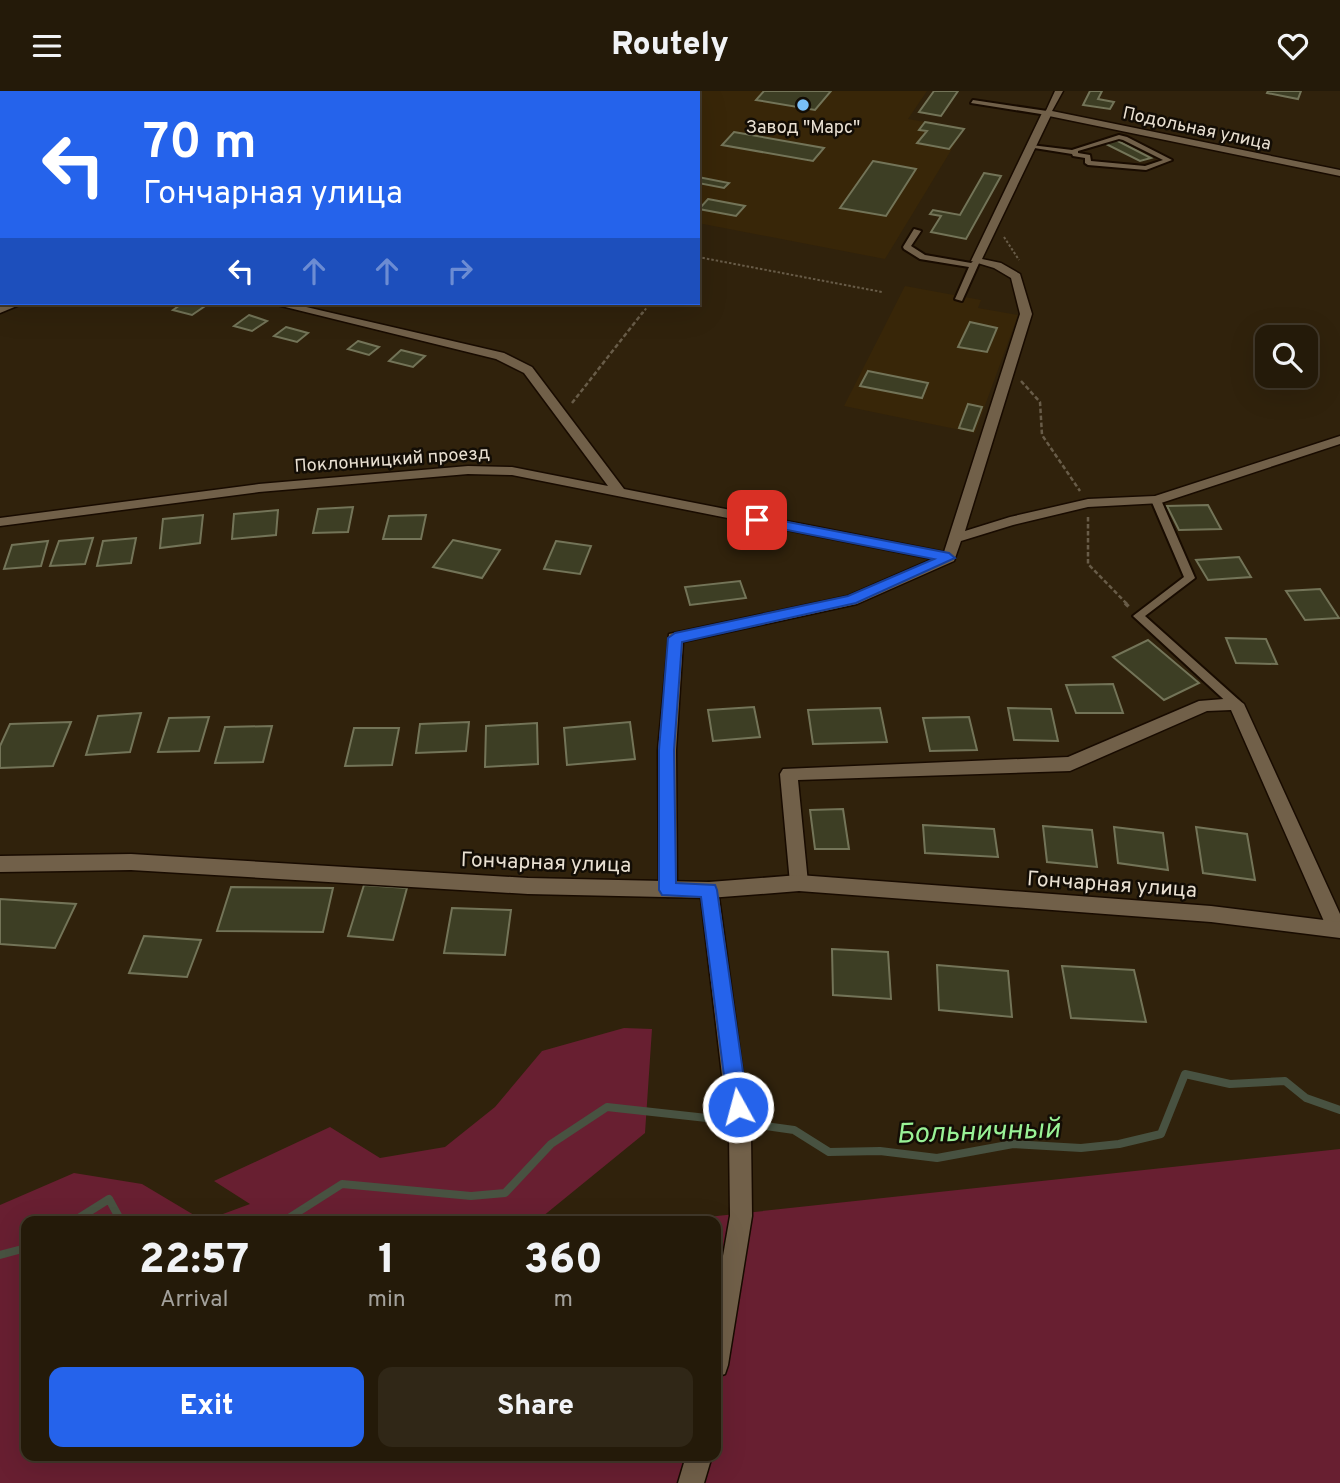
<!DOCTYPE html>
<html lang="en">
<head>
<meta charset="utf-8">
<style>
	body { margin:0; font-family:Overpass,sans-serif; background:#302717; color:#f1f3f6; height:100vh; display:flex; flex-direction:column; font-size:26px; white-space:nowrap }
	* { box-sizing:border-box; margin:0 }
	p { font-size:23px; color:#a3a19c }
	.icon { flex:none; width:38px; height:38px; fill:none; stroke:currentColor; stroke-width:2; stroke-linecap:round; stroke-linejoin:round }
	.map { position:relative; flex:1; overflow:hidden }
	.panel { position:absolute; left:21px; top:1125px; width:700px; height:245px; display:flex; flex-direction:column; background:#241a09; border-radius:14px; box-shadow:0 7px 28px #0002,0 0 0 2px #41382a }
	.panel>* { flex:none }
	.banner { position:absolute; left:0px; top:0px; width:700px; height:214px; box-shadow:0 7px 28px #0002,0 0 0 2px #41382a; background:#2563eb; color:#fff; overflow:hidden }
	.fabs { position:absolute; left:1255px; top:234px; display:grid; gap:14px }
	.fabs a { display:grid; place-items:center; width:63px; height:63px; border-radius:14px; background:#241a09; box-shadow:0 7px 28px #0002,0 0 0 2px #41382a; font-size:35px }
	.pin { position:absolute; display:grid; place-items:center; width:60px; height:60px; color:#fff; margin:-30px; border-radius:14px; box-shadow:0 4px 10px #0006 }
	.me { position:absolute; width:77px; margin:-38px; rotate:353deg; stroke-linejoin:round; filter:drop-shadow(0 0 5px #0008) }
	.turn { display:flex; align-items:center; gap:24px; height:147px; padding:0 28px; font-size:32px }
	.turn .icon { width:91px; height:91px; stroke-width:2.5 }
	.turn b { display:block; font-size:49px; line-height:60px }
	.lanes { display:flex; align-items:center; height:66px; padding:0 28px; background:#0003; justify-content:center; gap:35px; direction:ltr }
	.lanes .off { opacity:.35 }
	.eta { display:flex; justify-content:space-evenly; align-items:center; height:119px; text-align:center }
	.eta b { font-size:42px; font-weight:800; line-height:49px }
	.cta { display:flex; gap:14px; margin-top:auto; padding:14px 28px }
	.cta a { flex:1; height:80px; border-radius:14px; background:#2563eb; color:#fff; font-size:28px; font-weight:800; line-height:80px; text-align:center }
	.cta a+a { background:#302717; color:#f1f3f6 }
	header { display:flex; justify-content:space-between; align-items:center; height:91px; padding:0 28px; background:#241a09; font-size:32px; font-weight:800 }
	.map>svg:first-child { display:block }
</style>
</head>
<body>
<header><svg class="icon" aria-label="menu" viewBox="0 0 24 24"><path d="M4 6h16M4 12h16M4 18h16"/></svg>Routely<svg class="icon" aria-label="heart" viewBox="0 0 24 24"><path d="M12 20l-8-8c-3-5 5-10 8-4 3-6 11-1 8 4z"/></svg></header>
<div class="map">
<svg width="1340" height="1392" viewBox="0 0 1340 1392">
	<rect width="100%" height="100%" fill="#30220c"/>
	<g fill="#382608">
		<polygon points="200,0 927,0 908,28 964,38 885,168 698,132 698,2 197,2"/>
		<polygon points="905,195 981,209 978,217 1018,224 975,342 844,315"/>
	</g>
	<polygon fill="#681f31" points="624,937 652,938 645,1042 537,1130 26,1130 26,1365 716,1365 716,1130 670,1130 1340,1058 1340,1392 0,1392 0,1114 74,1082 142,1093 204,1130 250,1113 214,1090 330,1036 380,1067 445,1056 495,1016 542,960"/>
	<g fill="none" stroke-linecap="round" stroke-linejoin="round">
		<g stroke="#485241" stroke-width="8">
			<polyline points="744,1032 794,1039 829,1061 880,1060 937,1067 1013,1053 1081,1057 1119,1053 1161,1043 1185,983 1230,993 1285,990 1306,1007 1340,1019"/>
			<polyline points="74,1130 109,1108 121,1130"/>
			<polyline points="284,1130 342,1093 471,1105 505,1102 551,1053 607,1016 734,1030"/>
			<polyline points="0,1164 26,1157"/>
		</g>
	</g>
	<g fill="#3d3e24" stroke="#737458" stroke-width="2">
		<polygon points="764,0 831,0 815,19 756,9"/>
		<polygon points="934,0 958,0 941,25 919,21"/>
		<polygon points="1090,0 1102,0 1098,8 1114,11 1110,18 1083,14"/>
		<polygon points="1268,0 1301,0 1298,8 1267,2"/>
		<polygon points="925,31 964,38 949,58 917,52 927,40 919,39"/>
		<polygon points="734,41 824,57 813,70 722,54"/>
		<polygon points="1114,48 1151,67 1140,70 1102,51"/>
		<polygon points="873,70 916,78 886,125 840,117"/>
		<polygon points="984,82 1001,85 966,148 931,141 941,125 930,123 933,119 960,124"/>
		<polygon points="698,86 729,92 724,97 698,92"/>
		<polygon points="708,108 745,115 736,125 699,118"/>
		<polygon points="183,212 202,212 208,213 192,224 173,219"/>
		<polygon points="249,224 267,230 252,240 234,235"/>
		<polygon points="970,231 997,237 987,261 958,256"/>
		<polygon points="286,236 308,242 297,251 274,245"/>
		<polygon points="358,250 379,256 369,264 348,258"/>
		<polygon points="401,259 425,265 413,276 389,270"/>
		<polygon points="868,280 928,292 922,307 860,295"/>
		<polygon points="968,313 982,316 973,340 959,337"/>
		<polygon points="1208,414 1221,438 1179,439 1167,415"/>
		<polygon points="353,416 348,441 313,442 318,418"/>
		<polygon points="278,419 276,444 232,448 234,423"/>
		<polygon points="203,424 200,452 160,457 163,428"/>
		<polygon points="426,424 421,448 383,448 389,425"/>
		<polygon points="93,447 85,473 50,475 59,450"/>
		<polygon points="136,447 131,472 97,475 103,450"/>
		<polygon points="453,449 500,459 482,487 433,476"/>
		<polygon points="48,450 41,475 4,478 12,454"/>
		<polygon points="556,450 591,455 580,483 544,478"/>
		<polygon points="1239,466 1251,486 1208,489 1196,469"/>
		<polygon points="740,490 746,507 690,514 685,496"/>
		<polygon points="1320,498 1339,527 1305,529 1286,500"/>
		<polygon points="1226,547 1266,548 1277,573 1236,572"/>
		<polygon points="1148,549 1199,592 1164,609 1113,566"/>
		<polygon points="1113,593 1123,622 1076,622 1066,594"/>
		<polygon points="754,616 760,646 713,650 708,619"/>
		<polygon points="880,617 887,651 813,653 808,619"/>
		<polygon points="1008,617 1051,618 1058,650 1014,649"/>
		<polygon points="141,622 130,661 86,664 98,625"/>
		<polygon points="209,626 199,660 158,661 169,627"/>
		<polygon points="969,626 977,659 930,660 923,627"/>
		<polygon points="71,631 53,675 0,677 0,655 10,633"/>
		<polygon points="469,631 466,660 416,662 420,633"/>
		<polygon points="630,631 635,668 567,674 564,637"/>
		<polygon points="537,632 538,673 485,676 486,635"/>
		<polygon points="272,635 263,671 215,672 225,636"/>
		<polygon points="354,637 399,637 392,674 345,675"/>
		<polygon points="843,718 849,758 815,758 810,719"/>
		<polygon points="923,734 994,738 998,766 925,762"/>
		<polygon points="1043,735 1092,739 1097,776 1047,771"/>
		<polygon points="1114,736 1163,742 1168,779 1118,772"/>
		<polygon points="1196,736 1247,743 1255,789 1203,782"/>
		<polygon points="364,794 407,797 393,849 348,845"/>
		<polygon points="231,796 333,797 323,841 217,840"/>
		<polygon points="0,808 76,813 55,857 0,853"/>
		<polygon points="452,817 511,819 505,864 444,862"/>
		<polygon points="144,845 201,849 187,886 129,882"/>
		<polygon points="832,858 888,861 891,908 833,904"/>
		<polygon points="937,874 1008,880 1012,926 939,919"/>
		<polygon points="1062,875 1134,879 1146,931 1071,927"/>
	</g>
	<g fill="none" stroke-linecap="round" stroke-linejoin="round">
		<g stroke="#180b00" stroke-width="4">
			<g id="service">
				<polygon points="0,0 29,2 2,2"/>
				<polygon points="76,0 83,0 74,2"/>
				<polygon points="101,0 108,0 100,2"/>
				<polygon points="146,0 153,0 144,2"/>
				<polygon points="973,9 1047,20 1050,22 1047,24 971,12"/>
				<path d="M1119,44L1127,46L1172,69L1146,79L1088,74L1085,72V67L1073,65L1072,63L1028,56L1031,54L1072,59ZM1119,48L1123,49L1163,69L1145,75L1091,70L1090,64L1078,62V60Z"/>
				<polygon points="914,138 921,140 911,155 925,164 971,172 976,168 980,170 962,210 955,208 969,176 920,168 904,158 903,156"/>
				<polygon points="1156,406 1161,409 1195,487 1145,525 1240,610 1242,613 1240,616 1232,616 1133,525 1184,486 1151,409"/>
			</g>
		</g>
		<g stroke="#180b00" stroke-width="3">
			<g id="minor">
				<polygon points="1047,19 1052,22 982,168 1001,172 1020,183 1032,223 965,440 1010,426 1088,408 1155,405 1340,345 1340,353 1161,412 1088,416 1013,434 961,450 954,470 857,513 683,551 676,659 677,798 675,804 668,806 661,804 659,798 658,659 669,543 848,505 933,468 512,384 468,383 259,401 0,435 0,427 259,393 468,375 512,376 608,395 524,282 496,268 269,212 289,212 504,262 532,276 624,398 944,461 1020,223 1011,187 994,177 971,170 1042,22"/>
				<rect x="0" y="147" width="2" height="6"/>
				<polygon points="8,212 24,212 0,222 0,215"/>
				<polygon points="1236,607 1244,613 1340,823 1340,845 1330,844 1231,619 1207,620 1070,680 798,689 808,792 806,797 799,800 792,797 790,792 780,683 783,678 1068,666 1199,610"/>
				<polygon points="709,791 716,793 718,799 751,1043 752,1125 728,1274 725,1283 716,1286 716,1205 730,1125 729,1043 700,799 702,793"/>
				<polygon points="686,1365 712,1365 704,1392 678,1392"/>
			</g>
		</g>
		<g stroke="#180b00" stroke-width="3">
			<g id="tertiary">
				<polygon points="1055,0 1063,0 1052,20 1340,79 1340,85 1044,24"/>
				<polygon points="131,763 528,787 709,791 799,784 1211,815 1340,831 1340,847 1211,831 799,800 709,807 528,803 131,779 0,781 0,765"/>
			</g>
		</g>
		<g stroke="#685c48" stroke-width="2" stroke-dasharray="2.5 2" stroke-linecap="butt">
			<polyline points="1004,146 1019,169"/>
			<polyline points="698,166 882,201"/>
			<polyline points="642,223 650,212"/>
		</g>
		<g stroke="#685c48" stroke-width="2.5" stroke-dasharray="4.5 2.5" stroke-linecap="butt">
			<polyline points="1021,290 1040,311 1042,344 1080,400"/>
			<polyline points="572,312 643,221"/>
			<polyline points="1088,426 1088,473 1127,513"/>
		</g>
		<polyline stroke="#685c48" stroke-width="3.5" stroke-dasharray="5 3.5" stroke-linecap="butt" points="1125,512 1130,517"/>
		<use href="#service" fill="#716049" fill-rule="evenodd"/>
		<use href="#minor" fill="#716049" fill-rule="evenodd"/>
		<use href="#tertiary" fill="#716049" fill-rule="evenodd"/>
	</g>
	<polygon fill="#2563eb" stroke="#184099" stroke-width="2" points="757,425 949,462 955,467 856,512 682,551 674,659 676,792 715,794 717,799 748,1016 745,1023 738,1026 731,1023 728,1016 701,806 662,804 659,799 659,659 668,547 675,542 848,505 934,468 752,432 752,426"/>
	<circle fill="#79bff8" stroke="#130d05" stroke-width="2.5" cx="803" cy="14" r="7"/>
	<g text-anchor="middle" stroke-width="5" stroke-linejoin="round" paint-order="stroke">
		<g font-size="18" fill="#e9e0d2" stroke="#130d05">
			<text x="803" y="42">Завод "Марс"</text>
		</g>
		<g font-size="18" fill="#e9e0d2" stroke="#130d05">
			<text transform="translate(1197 37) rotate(12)" y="6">Подольная улица</text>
			<text transform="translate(392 368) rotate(-4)" y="6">Поклонницкий проезд</text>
		</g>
		<g font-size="21" fill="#e9e0d2" stroke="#130d05">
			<text transform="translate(546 771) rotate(2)" y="7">Гончарная улица</text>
			<text transform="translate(1112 793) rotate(4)" y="7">Гончарная улица</text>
		</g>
		<g font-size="28" font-style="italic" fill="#99f296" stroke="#130d05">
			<text transform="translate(978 1039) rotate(-2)" y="10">Больничный</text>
		</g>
	</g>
</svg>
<div class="fabs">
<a><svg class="icon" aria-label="search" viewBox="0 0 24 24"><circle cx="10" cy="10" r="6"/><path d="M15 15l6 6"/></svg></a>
</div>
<div class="pin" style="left:757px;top:429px;background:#d93025"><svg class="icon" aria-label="arrive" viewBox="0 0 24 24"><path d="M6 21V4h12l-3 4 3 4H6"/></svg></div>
<svg class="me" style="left:738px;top:1016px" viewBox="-20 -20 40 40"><circle r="17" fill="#2563eb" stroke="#fff" stroke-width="3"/><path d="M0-11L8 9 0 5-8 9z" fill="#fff"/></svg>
<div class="banner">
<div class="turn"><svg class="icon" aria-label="left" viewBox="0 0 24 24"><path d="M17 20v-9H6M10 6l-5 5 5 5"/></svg><div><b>70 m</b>Гончарная улица</div></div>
<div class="lanes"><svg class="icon" aria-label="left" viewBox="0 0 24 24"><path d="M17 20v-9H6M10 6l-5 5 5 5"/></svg><svg class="icon off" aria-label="ahead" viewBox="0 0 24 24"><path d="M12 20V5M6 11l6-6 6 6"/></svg><svg class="icon off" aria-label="ahead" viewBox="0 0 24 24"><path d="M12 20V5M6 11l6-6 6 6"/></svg><svg class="icon off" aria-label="right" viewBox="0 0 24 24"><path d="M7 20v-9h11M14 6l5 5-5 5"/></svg></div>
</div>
<section class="panel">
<div class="eta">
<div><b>22:57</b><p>Arrival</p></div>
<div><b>1</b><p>min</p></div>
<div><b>360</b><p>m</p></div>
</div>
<div class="cta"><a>Exit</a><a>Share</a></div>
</section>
</div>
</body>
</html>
